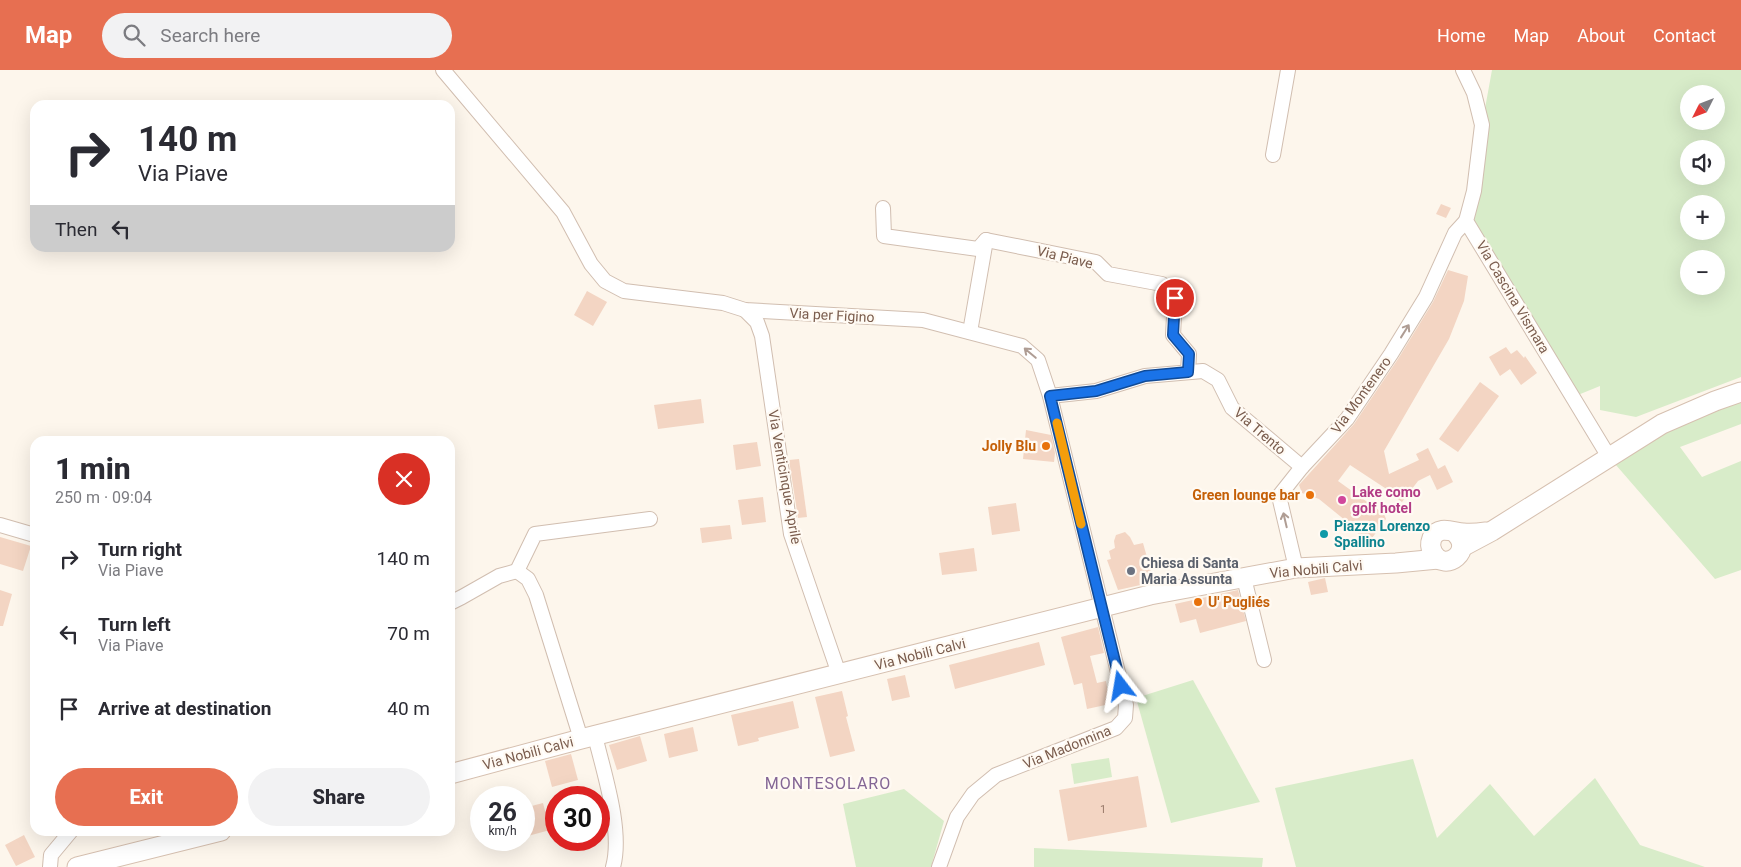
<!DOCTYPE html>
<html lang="en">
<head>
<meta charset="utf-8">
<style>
	body { margin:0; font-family:Roboto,sans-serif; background:#f2f2f3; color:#2b2b33; height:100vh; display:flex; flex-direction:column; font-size:19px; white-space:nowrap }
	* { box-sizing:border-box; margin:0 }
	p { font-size:16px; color:#7c7c81 }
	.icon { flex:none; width:28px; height:28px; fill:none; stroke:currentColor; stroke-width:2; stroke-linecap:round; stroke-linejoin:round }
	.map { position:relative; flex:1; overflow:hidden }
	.panel { position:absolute; left:30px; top:366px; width:425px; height:400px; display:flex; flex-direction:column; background:#fff; border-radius:15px; box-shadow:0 5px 20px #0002 }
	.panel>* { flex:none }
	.hud { position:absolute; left:30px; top:30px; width:425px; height:152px; border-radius:15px; box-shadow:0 5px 20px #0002; background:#fff; color:#2b2b33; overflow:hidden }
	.needle { width:32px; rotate:228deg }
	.controls { position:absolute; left:1680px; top:15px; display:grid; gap:10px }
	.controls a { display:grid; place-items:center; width:45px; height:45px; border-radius:50%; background:#fff; box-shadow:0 5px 20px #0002; font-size:25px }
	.speed { position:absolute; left:470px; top:716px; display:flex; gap:10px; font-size:25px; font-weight:700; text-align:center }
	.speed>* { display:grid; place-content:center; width:65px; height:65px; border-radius:50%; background:#fff; box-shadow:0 5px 20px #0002; line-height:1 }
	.speed small { font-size:12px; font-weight:400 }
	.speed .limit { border:8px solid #d22; background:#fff; color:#111 }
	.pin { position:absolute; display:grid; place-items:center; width:42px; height:42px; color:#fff; margin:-21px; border:2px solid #fff; border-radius:50%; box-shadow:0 1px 5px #0007 }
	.me { position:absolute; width:55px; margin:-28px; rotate:346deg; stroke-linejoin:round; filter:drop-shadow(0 0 4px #0008) }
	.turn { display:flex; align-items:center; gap:18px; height:105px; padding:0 25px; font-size:22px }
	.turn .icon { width:65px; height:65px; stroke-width:2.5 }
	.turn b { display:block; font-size:35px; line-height:42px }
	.then { display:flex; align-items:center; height:48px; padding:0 25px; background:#0003; gap:10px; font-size:19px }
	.round { display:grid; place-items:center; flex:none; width:52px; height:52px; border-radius:26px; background:#f2f2f3 }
	.head { display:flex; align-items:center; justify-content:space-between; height:85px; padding:0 25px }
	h1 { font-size:30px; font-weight:800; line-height:38px }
	.cta { display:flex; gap:10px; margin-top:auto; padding:10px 25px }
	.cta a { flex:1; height:58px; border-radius:30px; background:#e76f51; color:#fff; font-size:20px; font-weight:800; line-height:58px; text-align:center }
	.cta a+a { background:#f2f2f3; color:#2b2b33 }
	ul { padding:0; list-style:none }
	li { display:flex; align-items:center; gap:15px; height:75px; padding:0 25px }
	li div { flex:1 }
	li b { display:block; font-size:19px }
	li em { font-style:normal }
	header { display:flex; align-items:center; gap:30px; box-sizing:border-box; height:70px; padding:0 25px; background:#e76f51; color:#fff }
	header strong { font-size:24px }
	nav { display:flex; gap:28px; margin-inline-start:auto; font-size:18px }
	.search { width:350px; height:45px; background:#f2f2f3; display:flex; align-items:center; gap:12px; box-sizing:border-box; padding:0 18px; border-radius:28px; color:#7c7c81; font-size:19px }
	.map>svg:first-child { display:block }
</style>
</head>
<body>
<header>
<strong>Map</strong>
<div class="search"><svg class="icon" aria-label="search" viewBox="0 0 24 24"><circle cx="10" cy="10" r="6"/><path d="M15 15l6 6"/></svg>Search here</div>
<nav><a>Home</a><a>Map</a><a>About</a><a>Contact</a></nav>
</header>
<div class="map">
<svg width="1741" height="797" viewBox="0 0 1741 797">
	<rect width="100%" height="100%" fill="#fdf6ec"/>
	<g fill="#d8ecc9" fill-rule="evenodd">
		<path d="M1492,0H1741V307L1636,347L1600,340V316L1573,327L1469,145L1482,55ZM1689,24H1716V51H1689ZM1689,79H1716V106H1689ZM1689,134H1716V161H1689ZM1689,189H1716V216H1689Z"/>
		<polygon points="1741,322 1741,354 1680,377 1702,407 1741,391 1741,500 1715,509 1609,387"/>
		<polygon points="1193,610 1260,732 1171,753 1136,628"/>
		<polygon points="1109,688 1112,707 1074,714 1071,694"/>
		<polygon points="1413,689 1437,768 1490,714 1534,766 1595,708 1640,775 1705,797 1296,797 1275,718"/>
		<polygon points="904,719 944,751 931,797 856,797 843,734"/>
		<polygon points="1034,778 1263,788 1262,797 1034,797"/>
	</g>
	<g fill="#f3d5c3">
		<polygon points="1441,134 1451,138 1446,148 1436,144"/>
		<polygon points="1448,200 1468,206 1464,231 1449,269 1384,381 1389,404 1419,390 1416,384 1428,378 1438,399 1445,395 1453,412 1437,420 1430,405 1418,411 1402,432 1387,421 1388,420 1350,395 1338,411 1384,444 1386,449 1372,468 1360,466 1351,455 1319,429 1302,423 1299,415 1354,354 1398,289 1433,232"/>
		<polygon points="587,221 607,232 593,256 574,245"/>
		<polygon points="1506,277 1511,284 1517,280 1524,288 1525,286 1537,303 1521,315 1510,299 1500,306 1489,287"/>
		<polygon points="1480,312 1499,326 1458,382 1439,369"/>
		<polygon points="701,329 704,353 658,359 654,335"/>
		<polygon points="1026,360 1051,365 1055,383 1054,392 1023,389"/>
		<polygon points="757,372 761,396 736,400 733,375"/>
		<polygon points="799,389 807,447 798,448 789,390"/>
		<polygon points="763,427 766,452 742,455 738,430"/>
		<polygon points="1016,433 1020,461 992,465 988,437"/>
		<polygon points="730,455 732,469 702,473 700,458"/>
		<polygon points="1125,462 1130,467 1134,475 1143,473 1154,512 1118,520 1107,490 1111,489 1109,481 1115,478 1114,471 1116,465"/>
		<polygon points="0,467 31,476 23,501 0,494"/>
		<polygon points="974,478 977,501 942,505 939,483"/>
		<polygon points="1325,508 1328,522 1311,525 1308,512"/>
		<polygon points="0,520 12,524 3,556 0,556"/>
		<polygon points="1238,520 1246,551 1200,563 1196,549 1180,553 1175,534"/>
		<polygon points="1098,557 1104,583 1090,586 1097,613 1106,611 1110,634 1087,639 1082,613 1074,615 1061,567"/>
		<polygon points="1039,572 1045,595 955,619 949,595"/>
		<polygon points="905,605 910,627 892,631 887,609"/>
		<polygon points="842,621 848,646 846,647 855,681 830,687 815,627"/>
		<polygon points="793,631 799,658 758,668 759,671 738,676 731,645"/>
		<polygon points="693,657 698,681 669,688 664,664"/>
		<polygon points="640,666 647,691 617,700 609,675"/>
		<polygon points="571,684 578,710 552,717 545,691"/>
		<polygon points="1138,706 1147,757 1068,771 1059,720"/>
		<polygon points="543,733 550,760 524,767 524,738"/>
		<polygon points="24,765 35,787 16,796 5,775"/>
	</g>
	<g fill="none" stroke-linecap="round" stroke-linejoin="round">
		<g stroke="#d1beb0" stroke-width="16">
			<g id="street">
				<polyline points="443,0 563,142 591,194 605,211 624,221 723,233 745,240 923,250 1022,276 1038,290 1050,326 1126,635 1125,648 1116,658 996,705 973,724 957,747 939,797"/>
				<polyline points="1463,0 1474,23 1482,55 1474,121 1466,151 1609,387"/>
				<polyline points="1273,85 1288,0"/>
				<polyline points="883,138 884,166 978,179 986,170 1096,192 1108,204 1162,214 1175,228 1173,265 1189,284 1188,302"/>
				<polyline points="745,240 757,252 762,266 791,464 839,604"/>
				<polyline points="970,262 986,170"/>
				<polyline points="1050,326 1096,321 1145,306 1203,301 1218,310 1232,338 1302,397"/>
				<polyline points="0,455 31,464"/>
				<polyline points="1296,498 1279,426 1302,397 1347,349 1391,284 1426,227 1455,163 1466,151"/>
				<polyline points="517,501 528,509 536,525 581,669"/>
				<polyline points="517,501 535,464 650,449"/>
				<polyline points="1244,508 1264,590"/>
				<polyline points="450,533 462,527 499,506 517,501"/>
				<path d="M595,666C604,703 623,761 613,797"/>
				<polyline points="50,797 51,785 71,761"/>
			</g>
		</g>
		<g stroke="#d6c0b0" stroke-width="21">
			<g id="secondary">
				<path d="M1454,462C1476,480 1445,504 1433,483C1430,478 1430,473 1432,468C1439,455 1452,462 1463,463C1471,464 1479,463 1486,462"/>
				<polyline points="1462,477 1492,461 1662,354 1715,331 1741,322"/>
				<polyline points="450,704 581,669 1150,525 1296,498 1396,493 1438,489"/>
				<polyline points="77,797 221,761"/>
			</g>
		</g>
		<use href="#street" stroke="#fff" stroke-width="14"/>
		<use href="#secondary" stroke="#fff" stroke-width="19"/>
	</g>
	<defs><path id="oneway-shaft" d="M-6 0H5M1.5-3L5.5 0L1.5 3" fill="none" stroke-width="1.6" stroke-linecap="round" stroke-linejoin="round" transform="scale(1.25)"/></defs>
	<g stroke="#af9d94">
		<use href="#oneway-shaft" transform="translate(1405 261) rotate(-58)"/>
		<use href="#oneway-shaft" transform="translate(1030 283) rotate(-140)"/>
		<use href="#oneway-shaft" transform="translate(1285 450) rotate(-103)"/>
	</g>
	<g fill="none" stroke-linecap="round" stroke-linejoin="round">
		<g stroke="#114b97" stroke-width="12">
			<polyline id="route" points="1121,616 1050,326 1096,321 1145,306 1188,302 1189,284 1173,265 1175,228"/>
		</g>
		<use href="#route" stroke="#1a73e8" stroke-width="9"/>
		<polyline stroke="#f59e0b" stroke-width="9" points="1057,353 1081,454"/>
	</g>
	<g fill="#e8710a" stroke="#fffaf3" stroke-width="2">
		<circle cx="1046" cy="376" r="5"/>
		<circle cx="1310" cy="425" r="5"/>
		<circle cx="1198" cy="532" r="5"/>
	</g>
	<circle fill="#d1479c" stroke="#fffaf3" stroke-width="2" cx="1342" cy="430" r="5"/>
	<circle fill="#0f9aa8" stroke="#fffaf3" stroke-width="2" cx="1324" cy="464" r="5"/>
	<circle fill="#6b7280" stroke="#fffaf3" stroke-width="2" cx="1131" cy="501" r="5"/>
	<g text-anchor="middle" stroke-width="4.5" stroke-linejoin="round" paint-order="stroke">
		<g font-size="11" fill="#987a6a">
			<text x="1103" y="743">1</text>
		</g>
		<g font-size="14" fill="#7a5c4d" stroke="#fffaf3">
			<text transform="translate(1065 187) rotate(14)" y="5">Via Piave</text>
			<text transform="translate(1513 227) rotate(59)" y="5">Via Cascina Vismara</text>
			<text transform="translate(832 245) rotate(3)" y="5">Via per Figino</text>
			<text transform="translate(1361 325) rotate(-54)" y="5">Via Montenero</text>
			<text transform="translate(1260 361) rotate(41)" y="5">Via Trento</text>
			<text transform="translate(785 407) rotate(80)" y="5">Via Venticinque Aprile</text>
			<text transform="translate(1316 499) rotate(-5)" y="5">Via Nobili Calvi</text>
			<text transform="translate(920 584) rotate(-14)" y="5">Via Nobili Calvi</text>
			<text transform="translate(1067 677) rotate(-22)" y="5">Via Madonnina</text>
			<text transform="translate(528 683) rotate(-15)" y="5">Via Nobili Calvi</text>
		</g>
		<g font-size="14" font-weight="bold" fill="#c56008" stroke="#fffaf3" text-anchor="end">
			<text x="1036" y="381">Jolly Blu</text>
			<text x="1300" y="430">Green lounge bar</text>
			<text x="1208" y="537" text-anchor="start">U' Pugliés</text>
		</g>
		<g font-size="14" font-weight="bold" fill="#b23c85" stroke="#fffaf3" text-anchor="start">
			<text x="1352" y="427">Lake como<tspan x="1352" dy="16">golf hotel</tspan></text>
		</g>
		<g font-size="14" font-weight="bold" fill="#0d838f" stroke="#fffaf3" text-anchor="start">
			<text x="1334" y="461">Piazza Lorenzo<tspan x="1334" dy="16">Spallino</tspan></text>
		</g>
		<g font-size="14" font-weight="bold" fill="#5b616d" stroke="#fffaf3" text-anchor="start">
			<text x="1141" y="498">Chiesa di Santa<tspan x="1141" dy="16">Maria Assunta</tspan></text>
		</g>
		<g font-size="16" letter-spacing="1" fill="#846695" stroke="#fffaf3">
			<text x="828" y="719">MONTESOLARO</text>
		</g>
	</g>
</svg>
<div class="controls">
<a><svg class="needle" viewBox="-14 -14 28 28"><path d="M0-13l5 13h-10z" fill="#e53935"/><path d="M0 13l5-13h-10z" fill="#7c7c81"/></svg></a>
<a><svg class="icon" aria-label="sound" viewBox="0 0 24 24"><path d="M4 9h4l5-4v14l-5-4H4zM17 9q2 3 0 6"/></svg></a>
<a>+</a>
<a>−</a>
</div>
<div class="speed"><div>26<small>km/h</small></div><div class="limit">30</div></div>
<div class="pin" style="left:1175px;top:228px;background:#d93025"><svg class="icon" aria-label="arrive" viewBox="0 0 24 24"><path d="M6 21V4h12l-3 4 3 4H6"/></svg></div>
<svg class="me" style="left:1121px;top:616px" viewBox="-20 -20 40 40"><path d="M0-17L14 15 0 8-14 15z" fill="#1a73e8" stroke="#fff" stroke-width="4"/></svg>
<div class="hud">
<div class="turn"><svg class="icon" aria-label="right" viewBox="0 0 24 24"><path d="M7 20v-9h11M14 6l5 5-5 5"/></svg><div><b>140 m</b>Via Piave</div></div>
<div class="then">Then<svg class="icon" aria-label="left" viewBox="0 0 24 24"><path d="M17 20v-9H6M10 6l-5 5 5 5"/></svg></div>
</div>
<section class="panel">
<div class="head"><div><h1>1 min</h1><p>250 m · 09:04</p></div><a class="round" style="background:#d93025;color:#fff"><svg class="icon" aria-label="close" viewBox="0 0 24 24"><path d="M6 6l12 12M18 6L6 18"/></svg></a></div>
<ul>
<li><svg class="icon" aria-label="right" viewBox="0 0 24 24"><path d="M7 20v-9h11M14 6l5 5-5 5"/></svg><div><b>Turn right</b><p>Via Piave</p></div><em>140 m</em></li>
<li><svg class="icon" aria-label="left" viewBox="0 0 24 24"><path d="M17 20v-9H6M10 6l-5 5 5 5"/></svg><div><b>Turn left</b><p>Via Piave</p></div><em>70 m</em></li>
<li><svg class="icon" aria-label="arrive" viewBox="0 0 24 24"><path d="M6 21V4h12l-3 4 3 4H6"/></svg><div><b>Arrive at destination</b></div><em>40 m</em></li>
</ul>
<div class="cta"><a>Exit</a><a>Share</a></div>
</section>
</div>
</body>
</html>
